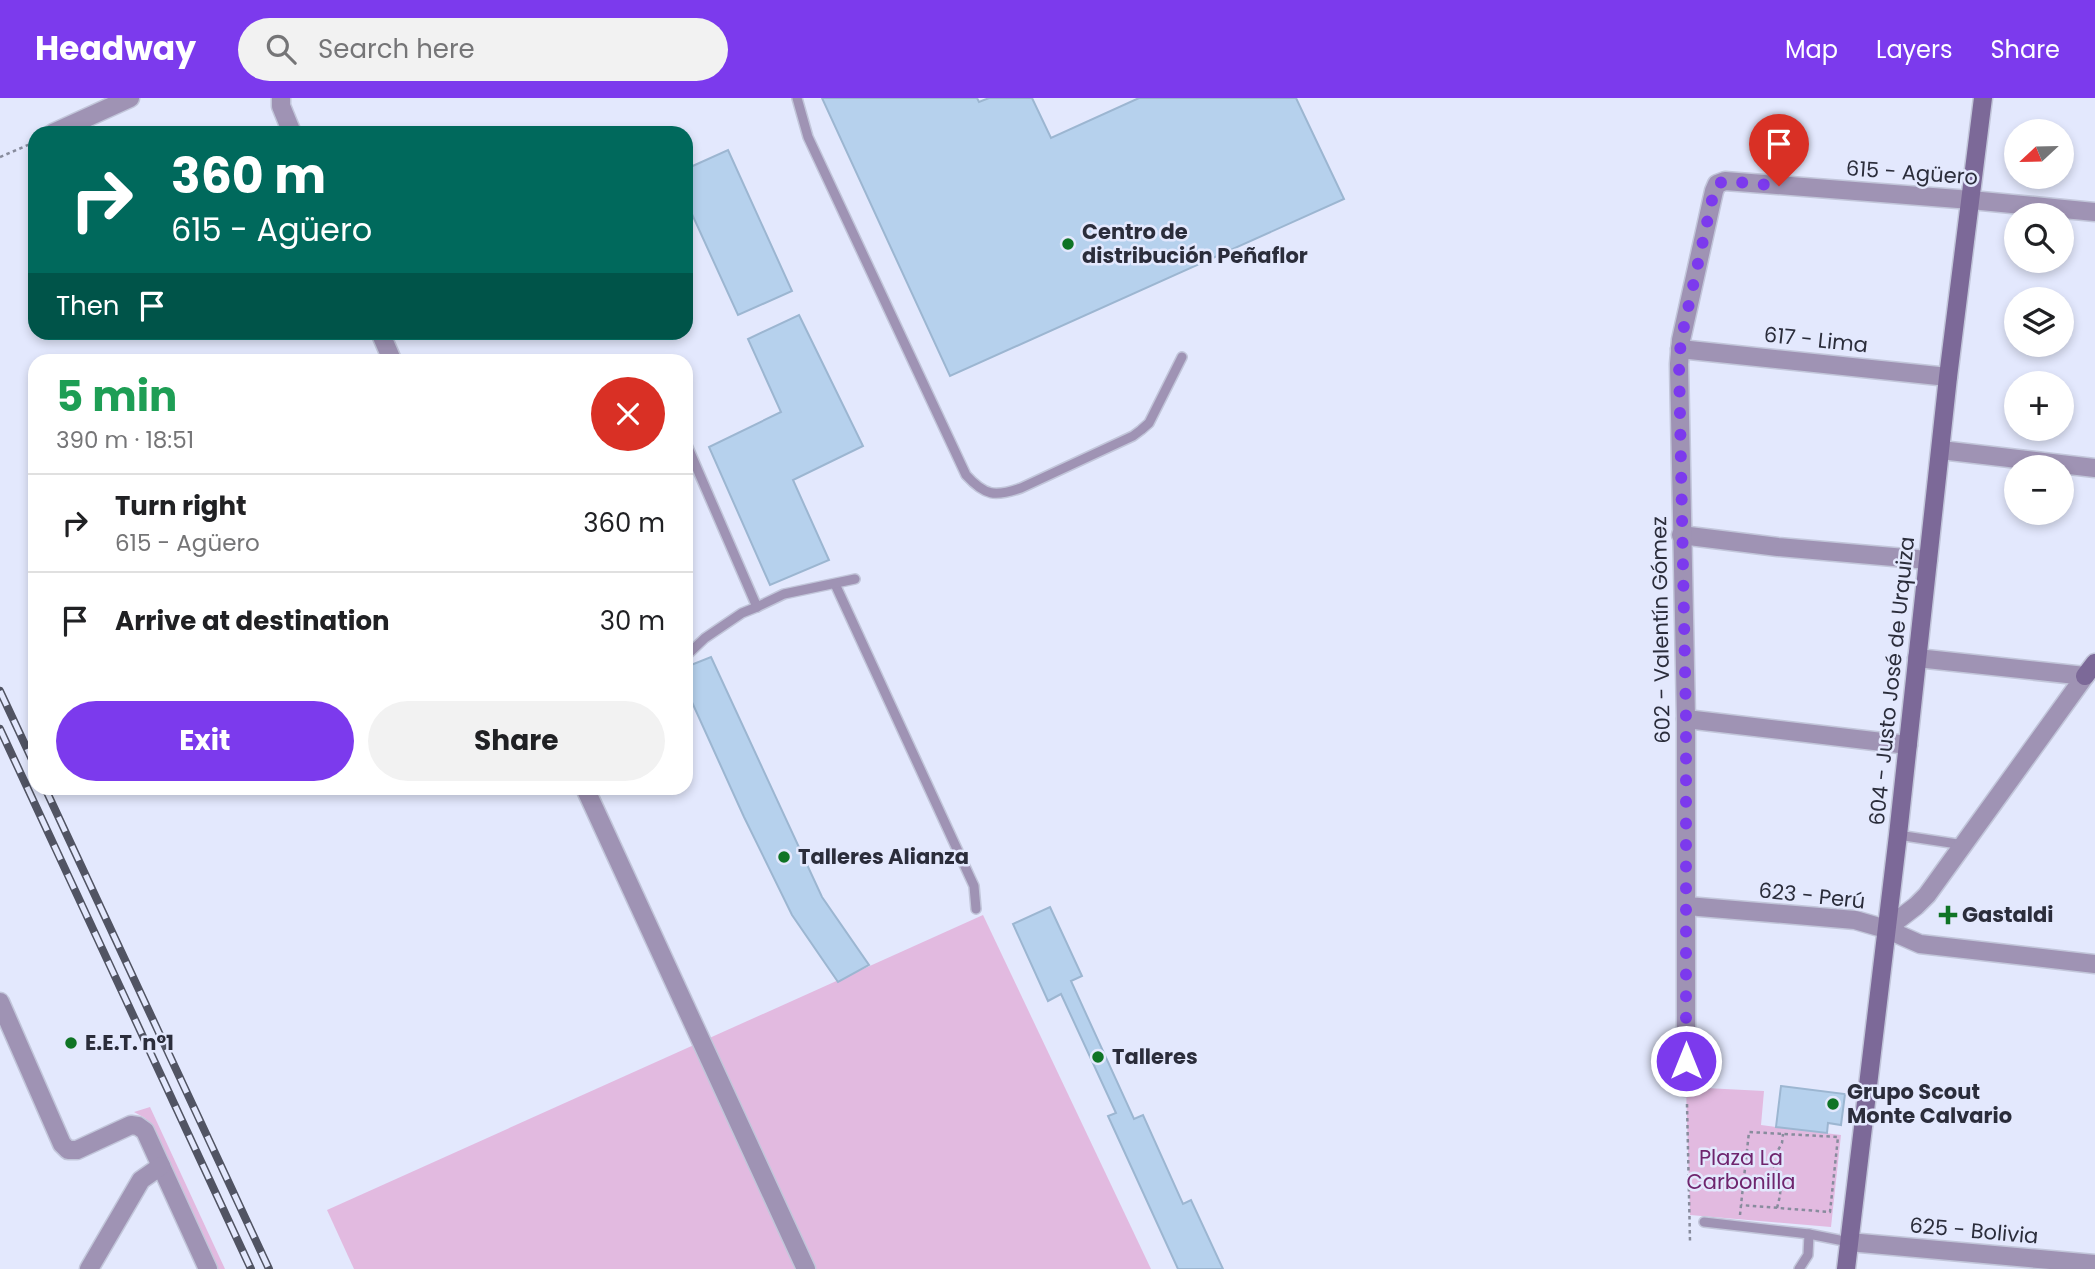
<!DOCTYPE html>
<html lang="en">
<head>
<meta charset="utf-8">
<style>
	body { margin:0; font-family:Poppins,sans-serif; background:#f2f2f2; color:#202124; height:100vh; display:flex; flex-direction:column; font-size:26px; white-space:nowrap }
	* { box-sizing:border-box; margin:0 }
	p { font-size:23px; color:#757577 }
	.icon { flex:none; width:38px; height:38px; fill:none; stroke:currentColor; stroke-width:2; stroke-linecap:round; stroke-linejoin:round }
	.map { position:relative; flex:1; overflow:hidden }
	.panel { position:absolute; left:28px; top:256px; width:665px; height:441px; display:flex; flex-direction:column; background:#fff; border-radius:21px; box-shadow:0 4px 10px #0003 }
	.panel>* { flex:none }
	.top-card { position:absolute; left:28px; top:28px; width:665px; height:214px; border-radius:21px; box-shadow:0 4px 10px #0003; background:#00695c; color:#fff; overflow:hidden }
	.needle { width:46px; rotate:248deg }
	.tools { position:absolute; left:2004px; top:21px; display:grid; gap:14px }
	.tools a { display:grid; place-items:center; width:70px; height:70px; border-radius:50%; background:#fff; box-shadow:0 4px 10px #0003; font-size:35px }
	.pin { position:absolute; display:grid; place-items:center; width:60px; height:60px; color:#fff; margin:-72px -30px; border-radius:50% 50% 50% 0; rotate:-45deg; box-shadow:0 0 7px #0007 }
	.pin .icon { rotate:45deg }
	.me { position:absolute; width:77px; margin:-38px; rotate:0deg; stroke-linejoin:round; filter:drop-shadow(0 0 5px #0008) }
	.turn { display:flex; align-items:center; gap:24px; height:147px; padding:0 28px; font-size:32px }
	.turn .icon { width:91px; height:91px; stroke-width:2.5 }
	.turn b { display:block; font-size:49px; line-height:60px }
	.then { display:flex; align-items:center; height:66px; padding:0 28px; background:#0003; gap:14px; font-size:26px }
	.round { display:grid; place-items:center; flex:none; width:74px; height:74px; border-radius:37px; background:#f2f2f2 }
	.summary { display:flex; align-items:center; justify-content:space-between; height:119px; padding:0 28px }
	h1 { font-size:42px; font-weight:700; line-height:52px; color:#1e9e55 }
	.action { display:flex; gap:14px; margin-top:auto; padding:14px 28px }
	.action a { flex:1; height:80px; border-radius:42px; background:#7c3aed; color:#fff; font-size:28px; font-weight:700; line-height:80px; text-align:center }
	.action a+a { background:#f2f2f2; color:#202124 }
	ul { padding:0; list-style:none }
	li { display:flex; align-items:center; gap:21px; height:98px; padding:0 28px; border-top:2px solid #e0e0e0 }
	li div { flex:1 }
	li b { display:block; font-size:26px }
	li em { font-style:normal }
	header { display:flex; align-items:center; gap:42px; box-sizing:border-box; height:98px; padding:0 35px; background:#7c3aed; color:#fff }
	header strong { font-size:33px }
	nav { display:flex; gap:38px; margin-inline-start:auto; font-size:24px }
	.search { width:490px; height:63px; background:#f2f2f2; display:flex; align-items:center; gap:18px; box-sizing:border-box; padding:0 24px; border-radius:38px; color:#757577; font-size:26px }
	.map>svg:first-child { display:block }
</style>
</head>
<body>
<header>
<strong>Headway</strong>
<div class="search"><svg class="icon" aria-label="search" viewBox="0 0 24 24"><circle cx="10" cy="10" r="6"/><path d="M15 15l6 6"/></svg>Search here</div>
<nav><a>Map</a><a>Layers</a><a>Share</a></nav>
</header>
<div class="map">
<svg width="2095" height="1171" viewBox="0 0 2095 1171">
	<rect width="100%" height="100%" fill="#e3e8fd"/>
	<g fill="#e2bae0">
		<polygon points="983,817 1151,1171 354,1171 327,1112"/>
		<polygon points="1686,989 1764,993 1761,1027 1841,1037 1831,1129 1690,1117"/>
		<polygon points="150,1009 225,1171 217,1171 154,1034 145,1020 134,1014"/>
	</g>
	<g fill="#b6d1ed" stroke="#9cb6d1" stroke-width="2">
		<polygon points="822,0 977,0 979,4 989,0 1032,0 1051,40 1139,0 1296,0 1344,101 950,278"/>
		<polygon points="728,52 792,193 738,217 686,103 686,71"/>
		<polygon points="799,217 863,348 793,382 829,462 770,487 709,349 781,314 748,241"/>
		<polygon points="711,559 822,799 869,867 838,884 792,817 744,719 686,591 686,569"/>
		<polygon points="1050,809 1082,878 1071,883 1134,1021 1143,1017 1183,1106 1191,1102 1223,1171 1178,1171 1108,1018 1116,1015 1061,896 1048,903 1013,826"/>
		<polygon points="1781,988 1845,996 1841,1027 1828,1025 1827,1035 1776,1029"/>
	</g>
	<g fill="none" stroke-linecap="round" stroke-linejoin="round">
		<g stroke="#c2c6da" stroke-width="12">
			<g id="lane">
				<path d="M797,0L808,39L966,377C985,398 995,399 1021,390L1133,338L1141,332L1149,325L1182,259"/>
				<polyline points="686,345 757,509"/>
				<polyline points="835,486 974,788 976,811"/>
				<polyline points="686,558 705,540 742,515 757,509 784,496 855,481"/>
				<polyline points="1898,737 1964,747"/>
				<polyline points="1704,1124 1809,1136 1849,1144"/>
				<polyline points="1799,1171 1808,1157 1809,1136"/>
			</g>
		</g>
		<g stroke="#c2c6da" stroke-width="21">
			<g id="street">
				<polyline points="281,0 281,8 292,35"/>
				<polyline points="53,35 130,0"/>
				<polyline points="380,234 392,262"/>
				<polyline points="1680,251 1948,279"/>
				<polyline points="1941,352 2095,370"/>
				<polyline points="1681,437 1778,449 1928,462"/>
				<polyline points="1686,621 1908,647"/>
				<polyline points="585,690 806,1171"/>
				<polyline points="1687,808 1855,822 1886,831 1920,846 2095,866"/>
				<polyline points="1886,831 1916,808 1927,797 2085,578 1917,560"/>
				<polyline points="0,904 62,1046 68,1052 77,1052 131,1027 138,1028 145,1033 208,1171"/>
				<polyline points="1686,989 1686,621 1679,266 1681,242 1714,93 1717,86 1725,83 1971,102 2095,114"/>
				<polyline points="1849,1144 2095,1166"/>
				<polyline points="89,1171 141,1082 161,1068"/>
			</g>
		</g>
		<g stroke="#c2c6da" stroke-width="21">
			<g id="secondary">
				<polyline points="2085,578 2095,565"/>
				<polyline points="1846,1171 1898,737 1948,279 1983,0"/>
			</g>
		</g>
		<g stroke="#888c9d" stroke-width="2.5" stroke-dasharray="3.5 3.5" stroke-linecap="butt">
			<polyline points="0,59 35,44"/>
			<polyline points="1687,1006 1690,1143"/>
			<path d="M1777,1110C1782,1092 1783,1079 1771,1065L1782,1045L1783,1036"/>
			<polyline points="1740,1117 1741,1107 1749,1034 1838,1039 1830,1114 1741,1107"/>
		</g>
		<use href="#lane" stroke="#9f93b4" stroke-width="9"/>
		<use href="#street" stroke="#9f93b4" stroke-width="18"/>
		<use href="#secondary" stroke="#7c6998" stroke-width="18"/>
		<g stroke="#515463" stroke-width="8">
			<g id="rail">
				<polyline points="0,593 35,668"/>
				<polyline points="0,631 251,1171"/>
				<polyline points="45,690 269,1171"/>
			</g>
		</g>
		<use href="#rail" stroke="#e3e8fd" stroke-width="5" stroke-dasharray="16" stroke-linecap="butt"/>
	</g>
	<g fill="none" stroke-linecap="round" stroke-linejoin="round">
		<polyline stroke="#7c3aed" stroke-width="12" stroke-dasharray="0 21.6" points="1686,963 1686,621 1679,266 1681,242 1714,93 1717,86 1725,83 1779,88"/>
	</g>
	<g fill="#0f7425" stroke="#e3e8fd" stroke-width="2.5">
		<circle cx="1068" cy="146" r="7"/>
		<circle cx="784" cy="759" r="7"/>
		<path d="M1944.5 806.5h7v7h7v7h-7v7h-7v-7h-7v-7h7z"/>
		<circle cx="71" cy="945" r="7"/>
		<circle cx="1098" cy="959" r="7"/>
		<circle cx="1833" cy="1006" r="7"/>
	</g>
	<g text-anchor="middle" stroke-width="5" stroke-linejoin="round" paint-order="stroke">
		<g font-size="21" fill="#2b2d3b" stroke="#e3e8fd">
			<text transform="translate(1912 75) rotate(4)" y="7">615 - Agüero</text>
			<text transform="translate(1816 242) rotate(6)" y="7">617 - Lima</text>
			<text transform="translate(1661 532) rotate(-91)" y="7">602 - Valentín Gómez</text>
			<text transform="translate(1892 583) rotate(-84)" y="7">604 - Justo José de Urquiza</text>
			<text transform="translate(1812 798) rotate(6)" y="7">623 - Perú</text>
			<text transform="translate(1974 1133) rotate(5)" y="7">625 - Bolivia</text>
		</g>
		<g font-size="21" font-weight="bold" fill="#2b2d3b" stroke="#e3e8fd" text-anchor="start">
			<text x="1082" y="141">Centro de<tspan x="1082" dy="24">distribución Peñaflor</tspan></text>
			<text x="798" y="766">Talleres Alianza</text>
			<text x="1962" y="824">Gastaldi</text>
			<text x="85" y="952">E.E.T. nº1</text>
			<text x="1112" y="966">Talleres</text>
			<text x="1847" y="1001">Grupo Scout<tspan x="1847" dy="24">Monte Calvario</tspan></text>
		</g>
		<g font-size="21" fill="#6f256e" stroke="#e3e8fd">
			<text x="1741" y="1067">Plaza La<tspan x="1741" dy="24">Carbonilla</tspan></text>
		</g>
	</g>
</svg>
<div class="tools">
<a><svg class="needle" viewBox="-14 -14 28 28"><path d="M0-13l5 13h-10z" fill="#e53935"/><path d="M0 13l5-13h-10z" fill="#757577"/></svg></a>
<a><svg class="icon" aria-label="search" viewBox="0 0 24 24"><circle cx="10" cy="10" r="6"/><path d="M15 15l6 6"/></svg></a>
<a><svg class="icon" aria-label="layers" viewBox="0 0 24 24"><path d="M12 4l9 5-9 5-9-5zM3 14l9 5 9-5"/></svg></a>
<a>+</a>
<a>−</a>
</div>
<div class="pin" style="left:1779px;top:88px;background:#d93025"><svg class="icon" aria-label="arrive" viewBox="0 0 24 24"><path d="M6 21V4h12l-3 4 3 4H6"/></svg></div>
<svg class="me" style="left:1686px;top:963px" viewBox="-20 -20 40 40"><circle r="17" fill="#7c3aed" stroke="#fff" stroke-width="3"/><path d="M0-11L8 9 0 5-8 9z" fill="#fff"/></svg>
<div class="top-card">
<div class="turn"><svg class="icon" aria-label="right" viewBox="0 0 24 24"><path d="M7 20v-9h11M14 6l5 5-5 5"/></svg><div><b>360 m</b>615 - Agüero</div></div>
<div class="then">Then<svg class="icon" aria-label="arrive" viewBox="0 0 24 24"><path d="M6 21V4h12l-3 4 3 4H6"/></svg></div>
</div>
<section class="panel">
<div class="summary"><div><h1>5 min</h1><p>390 m · 18:51</p></div><a class="round" style="background:#d93025;color:#fff"><svg class="icon" aria-label="close" viewBox="0 0 24 24"><path d="M6 6l12 12M18 6L6 18"/></svg></a></div>
<ul>
<li><svg class="icon" aria-label="right" viewBox="0 0 24 24"><path d="M7 20v-9h11M14 6l5 5-5 5"/></svg><div><b>Turn right</b><p>615 - Agüero</p></div><em>360 m</em></li>
<li><svg class="icon" aria-label="arrive" viewBox="0 0 24 24"><path d="M6 21V4h12l-3 4 3 4H6"/></svg><div><b>Arrive at destination</b></div><em>30 m</em></li>
</ul>
<div class="action"><a>Exit</a><a>Share</a></div>
</section>
</div>
</body>
</html>
